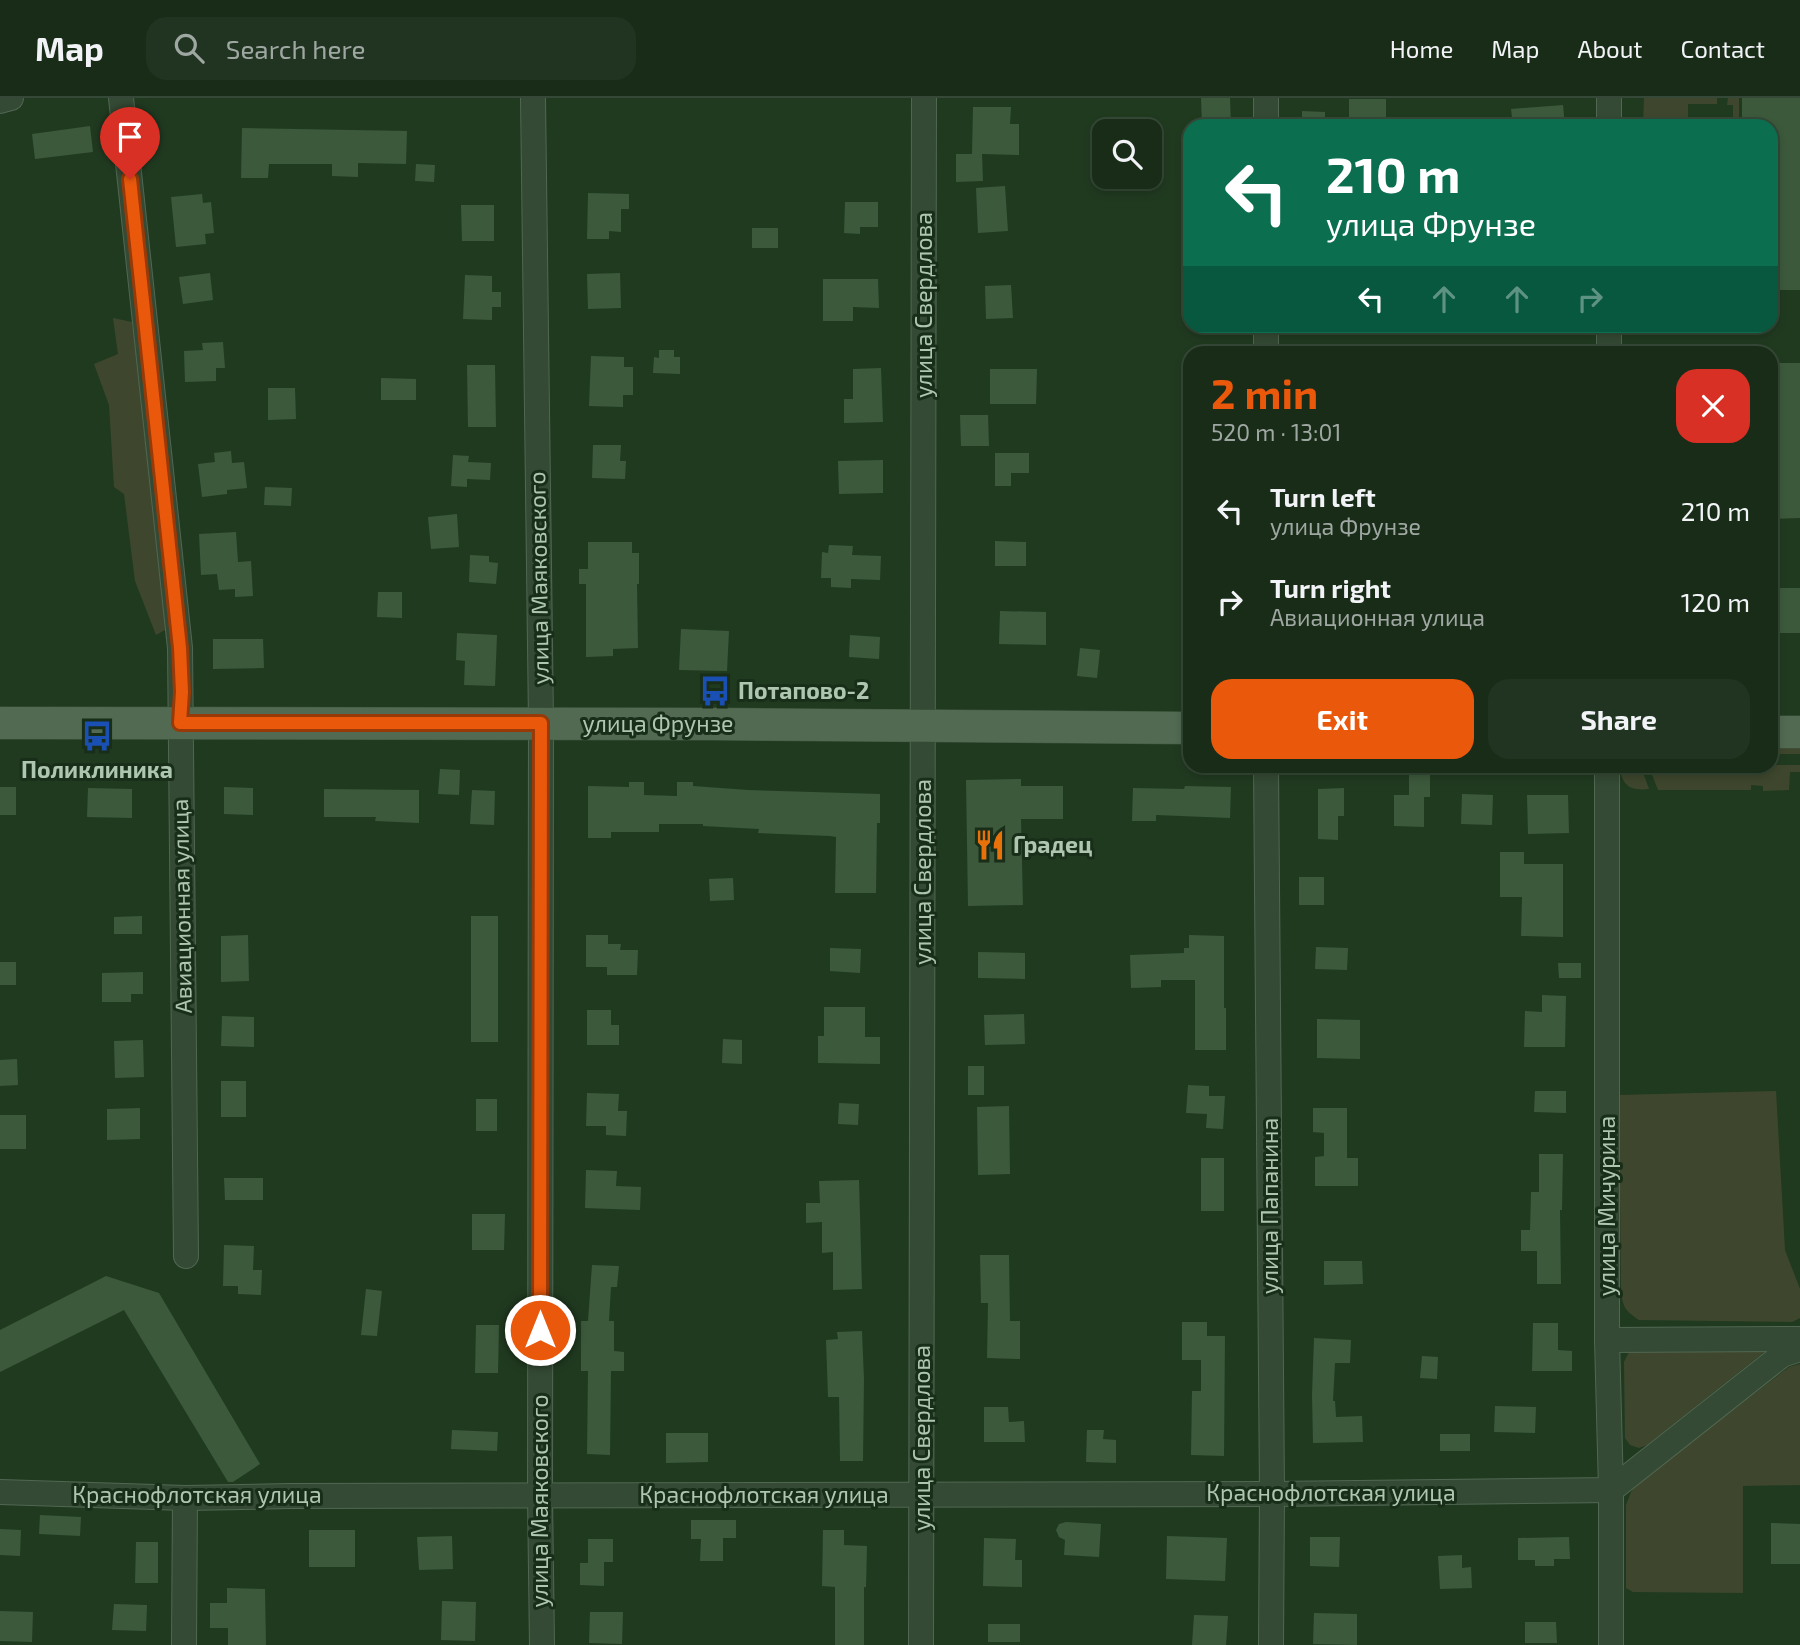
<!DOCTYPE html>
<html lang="en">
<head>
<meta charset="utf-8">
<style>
	body { margin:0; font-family:"Exo 2",sans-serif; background:#213421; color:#f1f3f6; height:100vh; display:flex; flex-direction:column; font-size:26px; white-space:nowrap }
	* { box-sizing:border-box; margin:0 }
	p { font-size:23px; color:#9fa7a2 }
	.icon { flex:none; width:38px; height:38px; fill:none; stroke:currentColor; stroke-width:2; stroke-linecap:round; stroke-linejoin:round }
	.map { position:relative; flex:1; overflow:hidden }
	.sheet { position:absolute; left:1183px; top:248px; width:595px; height:427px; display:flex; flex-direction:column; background:#182c18; border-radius:21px; box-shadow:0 4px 10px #0003,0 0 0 2px #364837 }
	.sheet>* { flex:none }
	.guide { position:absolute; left:1183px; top:21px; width:595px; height:214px; border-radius:21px; box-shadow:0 4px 10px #0003,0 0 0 2px #364837; background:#0b6e4f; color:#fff; overflow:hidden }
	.controls { position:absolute; left:1092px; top:21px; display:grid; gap:14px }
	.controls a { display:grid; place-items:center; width:70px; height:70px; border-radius:14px; background:#182c18; box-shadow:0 4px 10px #0003,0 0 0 2px #364837; font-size:35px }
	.pin { position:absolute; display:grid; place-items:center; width:60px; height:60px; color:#fff; margin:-72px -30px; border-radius:50% 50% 50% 0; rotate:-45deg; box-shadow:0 0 7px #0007 }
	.pin .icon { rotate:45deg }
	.me { position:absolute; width:77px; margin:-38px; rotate:0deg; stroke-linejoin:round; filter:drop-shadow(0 0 5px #0008) }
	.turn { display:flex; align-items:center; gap:24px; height:147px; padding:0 28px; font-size:32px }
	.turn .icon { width:91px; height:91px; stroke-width:2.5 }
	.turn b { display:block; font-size:49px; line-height:60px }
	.lanes { display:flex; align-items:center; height:66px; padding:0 28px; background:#0003; justify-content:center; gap:35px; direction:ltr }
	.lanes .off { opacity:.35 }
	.round { display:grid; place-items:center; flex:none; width:74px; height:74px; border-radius:21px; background:#213421 }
	.headline { display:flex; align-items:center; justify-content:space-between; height:119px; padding:0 28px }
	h1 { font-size:42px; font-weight:700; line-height:52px; color:#ea580c }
	.action { display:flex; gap:14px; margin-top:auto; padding:14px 28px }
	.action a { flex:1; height:80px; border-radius:21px; background:#ea580c; color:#fff; font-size:28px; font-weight:700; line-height:80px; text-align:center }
	.action a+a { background:#213421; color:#f1f3f6 }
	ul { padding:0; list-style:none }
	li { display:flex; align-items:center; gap:21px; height:91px; padding:0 28px }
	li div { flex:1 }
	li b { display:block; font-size:26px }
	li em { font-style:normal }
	header { display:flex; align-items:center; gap:42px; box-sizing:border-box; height:98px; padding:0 35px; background:#182c18; border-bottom:2px solid #364837 }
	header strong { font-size:33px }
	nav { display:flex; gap:38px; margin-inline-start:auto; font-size:24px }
	.search { width:490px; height:63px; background:#213421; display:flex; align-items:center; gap:18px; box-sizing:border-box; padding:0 24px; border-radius:21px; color:#9fa7a2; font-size:26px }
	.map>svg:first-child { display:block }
</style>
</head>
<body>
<header>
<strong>Map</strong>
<div class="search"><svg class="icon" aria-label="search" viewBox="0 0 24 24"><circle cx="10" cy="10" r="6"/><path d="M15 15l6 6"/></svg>Search here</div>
<nav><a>Home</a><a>Map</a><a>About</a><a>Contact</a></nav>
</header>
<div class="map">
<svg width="1800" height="1547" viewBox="0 0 1800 1547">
	<rect width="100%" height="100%" fill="#203a20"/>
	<g fill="#3e472d">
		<polygon points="1644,0 1717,0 1717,6 1688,6 1688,28 1643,28"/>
		<polygon points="1728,0 1739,0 1739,28 1733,28 1733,7 1727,7"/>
		<polygon points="113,220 132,224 174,527 156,537 135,483 124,396 114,389 109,307 94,266 118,256"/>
		<polygon points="1771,641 1800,644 1800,656 1771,656"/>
		<polygon points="1771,667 1800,667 1800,674 1790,674 1789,692 1763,693 1763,688 1751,687 1751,692 1658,692 1649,669 1771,668"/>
		<path d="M1620,669H1641L1649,691C1630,693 1622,688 1620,669Z"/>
		<path d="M1776,993L1785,1152L1800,1191V1220L1792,1224L1639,1222C1626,1213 1624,1211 1621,1196L1619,997Z"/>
		<polygon points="1639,1251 1768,1251 1647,1347 1639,1350 1630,1347 1625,1340 1624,1264 1629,1254"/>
		<polygon points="1800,1266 1800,1387 1743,1388 1743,1495 1633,1494 1626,1490 1626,1407 1631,1394 1637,1386 1789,1269"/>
	</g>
	<g fill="#3c593c">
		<polygon points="1201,0 1230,0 1231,28 1202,28"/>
		<polygon points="1742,0 1800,0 1800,192 1771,192 1771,28 1742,28"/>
		<rect x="1349" y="1" width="37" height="21"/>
		<polygon points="1563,7 1565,28 1513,28 1511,11"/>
		<polygon points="973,9 1011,9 1010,26 1019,26 1019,57 982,56 983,83 956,84 956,56 972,56"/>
		<polygon points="1302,13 1325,14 1325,28 1302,28"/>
		<polygon points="90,28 93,54 35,61 32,36"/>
		<polygon points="242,30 407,33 406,66 358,65 358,79 332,78 332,66 269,66 268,80 241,80"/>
		<polygon points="416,66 435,67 434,84 415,83"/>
		<polygon points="1005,88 1008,133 978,135 976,90"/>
		<polygon points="588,95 629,96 629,111 621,111 621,134 609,133 609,141 587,141"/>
		<polygon points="202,96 203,105 211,104 214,135 205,136 206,146 176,149 171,99"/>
		<polygon points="845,104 878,104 878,129 860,129 860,136 844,135"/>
		<polygon points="461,107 494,107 494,143 462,143"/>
		<rect x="752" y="130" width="26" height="20"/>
		<polygon points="210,175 213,202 183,206 179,179"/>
		<polygon points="620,175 621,210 588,211 587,176"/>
		<polygon points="465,177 492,178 492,194 501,194 501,209 492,209 492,222 463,221"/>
		<polygon points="823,181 878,181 879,210 853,209 853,223 823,223"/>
		<polygon points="1011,187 1013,220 986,221 985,188"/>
		<polygon points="223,244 225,270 216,270 216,283 185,284 184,253 203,252 202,245"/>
		<polygon points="659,252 674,252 674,259 680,259 680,276 653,275 654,259 659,260"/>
		<polygon points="591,258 624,259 624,269 633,269 633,297 623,297 623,309 589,308"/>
		<polygon points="1771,265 1800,265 1800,420 1771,421"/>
		<polygon points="467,267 495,267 496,329 468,329"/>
		<polygon points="881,270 883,324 844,325 844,301 853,301 853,271"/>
		<polygon points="990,271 1037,271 1036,306 990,306"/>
		<polygon points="381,280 416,281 416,302 381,302"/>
		<polygon points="268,290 295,290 296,321 268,322"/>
		<polygon points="960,317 988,317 989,348 961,348"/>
		<polygon points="593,347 621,347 620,363 626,363 625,381 592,380"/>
		<polygon points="231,353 232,365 244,364 247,390 227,392 227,396 202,399 198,366 215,364 214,355"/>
		<polygon points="995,355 1029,355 1029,375 1011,375 1011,388 995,388"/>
		<polygon points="453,357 469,358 468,364 491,365 490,382 467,381 467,389 451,388"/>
		<polygon points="883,362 883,395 839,396 838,363"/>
		<polygon points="265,389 292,390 291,408 264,407"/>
		<polygon points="457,416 459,449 431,451 428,419"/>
		<polygon points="236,434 238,464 251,463 253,498 235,499 235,491 219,492 217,476 201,477 199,436"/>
		<polygon points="995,443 1026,444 1026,468 995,468"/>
		<polygon points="588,444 632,444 632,455 639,455 639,486 637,486 638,550 613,551 613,558 586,559 586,486 579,486 579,471 588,471"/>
		<polygon points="829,447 853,448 852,457 881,458 880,482 851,481 851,490 831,489 831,480 821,480 822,454 828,455"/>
		<polygon points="470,457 489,458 489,464 498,465 496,486 469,484"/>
		<rect x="1771" y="490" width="29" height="45"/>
		<polygon points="378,494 402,494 402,520 377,519"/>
		<polygon points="1000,513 1046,514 1046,547 999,546"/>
		<polygon points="681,531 729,533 727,573 679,572"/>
		<polygon points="457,535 497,537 495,588 464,587 465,563 456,562"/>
		<polygon points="850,537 880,539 879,561 849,559"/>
		<polygon points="213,541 263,541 264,570 213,571"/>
		<polygon points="1080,550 1100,552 1097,580 1077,578"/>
		<polygon points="440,671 460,672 459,697 438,696"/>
		<polygon points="1409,673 1430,673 1430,699 1424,699 1424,729 1394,728 1394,697 1409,697"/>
		<polygon points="1021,681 1021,688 1063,688 1063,721 1021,721 1023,807 968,808 966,682"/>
		<polygon points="629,684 644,684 644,697 677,698 677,684 693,684 693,688 748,692 880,696 880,725 877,725 876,795 835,795 836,739 830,738 758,735 759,731 703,728 703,726 659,726 659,734 611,734 611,740 588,740 588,688 629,689"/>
		<polygon points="1185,688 1231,689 1230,720 1156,717 1156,723 1132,723 1133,690 1184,691"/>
		<rect x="0" y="689" width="16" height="28"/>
		<polygon points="224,689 253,690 253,717 224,716"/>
		<polygon points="88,690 132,691 132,720 87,719"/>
		<polygon points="1344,690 1344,718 1338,718 1338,742 1318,741 1318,691"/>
		<polygon points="324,691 419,692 419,725 375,723 376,719 324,719"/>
		<polygon points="472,692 495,693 494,727 470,726"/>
		<polygon points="1462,696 1493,697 1492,727 1461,726"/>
		<polygon points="1527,697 1568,697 1569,735 1528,736"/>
		<polygon points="1500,754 1524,754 1524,766 1563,766 1563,839 1521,838 1522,799 1500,799"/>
		<rect x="1299" y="779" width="25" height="28"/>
		<polygon points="733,780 734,802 710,803 709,781"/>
		<polygon points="142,818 142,836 114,836 114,819"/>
		<rect x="471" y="818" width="27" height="126"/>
		<polygon points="248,837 249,883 221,884 221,838"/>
		<polygon points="586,837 608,837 608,846 621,846 620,852 638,852 637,877 607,877 607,869 586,869"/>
		<polygon points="1189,837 1224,838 1224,910 1226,910 1226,952 1195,952 1195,882 1161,882 1161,889 1131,890 1130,857 1184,855 1184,850 1189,850"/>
		<polygon points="1316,849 1348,850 1347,872 1315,871"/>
		<polygon points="830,850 861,851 860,875 830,873"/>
		<polygon points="978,854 1025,855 1025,881 978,880"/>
		<rect x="0" y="864" width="16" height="23"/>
		<polygon points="1558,865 1581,865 1581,880 1559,880"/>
		<polygon points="143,874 143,896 131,896 131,904 102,904 102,875"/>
		<polygon points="1542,897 1566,898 1565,949 1524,949 1525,913 1542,914"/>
		<polygon points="824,909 865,909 865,939 880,939 880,966 818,965 818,938 824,938"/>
		<polygon points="587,912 611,912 611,927 619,927 619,947 587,947"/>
		<polygon points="1024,916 1025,946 985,947 984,917"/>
		<polygon points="222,918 254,919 254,949 221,948"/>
		<polygon points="1317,921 1360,922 1360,961 1317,960"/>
		<polygon points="723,941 742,942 742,966 722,965"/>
		<polygon points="143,942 144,979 115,980 114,943"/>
		<polygon points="17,961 18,987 0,988 0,962"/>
		<rect x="968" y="968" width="16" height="29"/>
		<rect x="221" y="983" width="25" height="36"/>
		<polygon points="1188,987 1209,988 1209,998 1225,998 1223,1031 1206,1030 1207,1016 1186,1015"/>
		<polygon points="1535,993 1566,993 1566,1015 1534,1014"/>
		<polygon points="587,995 619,996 618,1013 627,1013 626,1038 606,1037 606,1028 586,1028"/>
		<rect x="476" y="1001" width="21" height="32"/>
		<polygon points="839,1005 859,1006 858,1027 838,1026"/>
		<polygon points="1009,1008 1010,1076 978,1077 977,1009"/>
		<polygon points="140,1010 140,1041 107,1042 107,1011"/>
		<polygon points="1313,1010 1347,1010 1347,1060 1358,1060 1358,1088 1315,1088 1315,1059 1324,1058 1324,1035 1313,1034"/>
		<rect x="0" y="1017" width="26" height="34"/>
		<polygon points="1539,1056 1563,1056 1562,1112 1560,1112 1561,1186 1537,1186 1537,1153 1521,1153 1521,1132 1530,1132 1531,1094 1539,1094"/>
		<rect x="1201" y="1060" width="23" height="53"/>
		<polygon points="586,1072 617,1073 616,1088 641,1089 640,1112 585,1110"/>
		<polygon points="224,1080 263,1080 263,1102 225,1102"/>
		<polygon points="859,1082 862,1191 833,1192 833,1154 822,1155 822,1124 806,1125 806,1105 820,1105 819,1083"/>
		<polygon points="472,1116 505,1116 504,1152 472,1152"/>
		<polygon points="224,1147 254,1148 253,1172 262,1172 261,1197 238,1196 238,1188 223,1188"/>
		<polygon points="980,1157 1009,1157 1010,1223 1020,1223 1020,1261 987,1260 988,1205 981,1205"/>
		<polygon points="1324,1163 1362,1163 1363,1186 1324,1187"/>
		<polygon points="592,1167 619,1168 617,1189 611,1189 609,1223 614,1223 614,1253 624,1254 624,1273 611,1273 610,1357 587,1356 588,1273 581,1273 581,1223 588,1223"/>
		<polygon points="106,1178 159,1195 260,1366 233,1384 228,1384 124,1212 0,1274 0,1232"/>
		<polygon points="366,1191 382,1193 377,1238 361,1237"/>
		<polygon points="1182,1224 1207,1224 1207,1238 1225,1238 1224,1358 1191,1357 1192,1293 1201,1293 1201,1262 1182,1262"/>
		<polygon points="1533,1225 1558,1225 1558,1252 1572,1253 1572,1273 1532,1273"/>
		<polygon points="476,1227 499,1227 498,1275 475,1275"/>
		<polygon points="862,1233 864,1281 863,1363 840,1363 839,1299 828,1299 826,1242 838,1241 837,1234"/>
		<polygon points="1314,1240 1351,1242 1350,1265 1335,1265 1333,1303 1335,1303 1336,1319 1362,1318 1363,1344 1313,1345 1312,1297"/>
		<polygon points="1422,1258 1438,1259 1437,1281 1420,1280"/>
		<polygon points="1495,1308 1536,1309 1535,1335 1494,1334"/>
		<polygon points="984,1309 1008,1309 1009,1324 1024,1323 1025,1344 984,1344"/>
		<polygon points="452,1332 498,1334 497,1353 451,1351"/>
		<polygon points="1087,1332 1104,1332 1103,1341 1116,1342 1116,1365 1086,1364"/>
		<polygon points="666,1335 708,1335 708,1364 666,1365"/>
		<rect x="1440" y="1336" width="30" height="17"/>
		<polygon points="40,1417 81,1419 80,1438 39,1436"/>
		<polygon points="691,1422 736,1422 736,1440 723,1440 723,1463 700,1463 701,1441 691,1441"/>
		<polygon points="1066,1424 1101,1426 1099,1459 1064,1457 1065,1442 1059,1439 1056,1432 1059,1426"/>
		<polygon points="1771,1425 1800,1426 1800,1466 1771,1466"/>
		<polygon points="0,1431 21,1432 20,1458 0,1457"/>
		<rect x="309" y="1432" width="46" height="37"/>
		<polygon points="823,1432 844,1432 844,1447 867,1448 866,1489 864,1489 864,1547 835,1547 835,1489 822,1488"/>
		<polygon points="452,1438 453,1471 419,1472 417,1439"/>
		<polygon points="1167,1438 1227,1440 1225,1483 1166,1481"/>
		<polygon points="1310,1439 1340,1439 1339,1469 1310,1468"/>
		<polygon points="1569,1439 1570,1461 1554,1461 1554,1468 1535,1468 1535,1462 1518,1462 1518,1440"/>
		<polygon points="984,1440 1016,1441 1015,1462 1022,1462 1022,1489 983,1488"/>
		<polygon points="588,1441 613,1441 613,1464 604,1464 604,1488 580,1487 580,1465 588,1465"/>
		<polygon points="136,1444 158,1444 158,1485 135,1485"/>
		<polygon points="1462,1457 1462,1470 1471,1469 1472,1490 1440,1491 1438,1458"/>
		<polygon points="227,1490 265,1491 266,1547 228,1547 228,1530 210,1530 210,1505 227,1505"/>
		<polygon points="442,1503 476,1504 475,1543 441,1542"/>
		<polygon points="114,1506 147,1507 146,1533 112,1532"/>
		<polygon points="0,1513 33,1514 32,1544 0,1543"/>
		<polygon points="590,1514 623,1514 622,1546 589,1545"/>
		<polygon points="1314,1515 1357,1516 1357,1547 1313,1546"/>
		<polygon points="1194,1517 1228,1518 1226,1547 1192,1547"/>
		<polygon points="1525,1524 1556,1524 1557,1545 1525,1545"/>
		<rect x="988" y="1526" width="32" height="18"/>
	</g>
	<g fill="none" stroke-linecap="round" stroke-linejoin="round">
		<g stroke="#516752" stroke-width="26">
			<g id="minor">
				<polyline points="121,0 180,550 186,1158"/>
				<polyline points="533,0 541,625 540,1398 542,1547"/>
				<polyline points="1266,0 1266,28"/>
				<polyline points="0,3 11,0"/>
				<polyline points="1609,28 1609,0"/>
				<polyline points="1266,228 1266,256"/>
				<polyline points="1609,256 1609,228"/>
				<polyline points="1266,668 1272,1396 1271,1547"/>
				<polyline points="1607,668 1607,1242 1611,1392 1611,1547"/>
				<polyline points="1607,1242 1800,1241"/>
				<polyline points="0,1394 185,1400 289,1398 1272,1396 1611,1392 1782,1257 1800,1251"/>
				<polyline points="184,1547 185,1400"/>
				<polyline points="921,1547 924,0"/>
			</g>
		</g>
		<g stroke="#405640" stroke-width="33">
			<g id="major">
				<polyline points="0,625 713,626 1190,630"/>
				<polyline points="1771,634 1800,634"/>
			</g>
		</g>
		<use href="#minor" stroke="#344a34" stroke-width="24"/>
		<use href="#major" stroke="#516a51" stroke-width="32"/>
	</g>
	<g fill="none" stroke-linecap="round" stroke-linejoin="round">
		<g stroke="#983908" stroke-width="18">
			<polyline id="route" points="130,81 180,550 182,594 180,625 541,625 540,1232"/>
		</g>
		<use href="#route" stroke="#ea580c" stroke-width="12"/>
	</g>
	<defs>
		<g id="bus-bare" transform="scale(2.415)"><path d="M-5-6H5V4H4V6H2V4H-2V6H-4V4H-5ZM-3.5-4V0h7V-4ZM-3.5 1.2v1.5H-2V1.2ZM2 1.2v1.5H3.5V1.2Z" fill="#1a4fb4" stroke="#192e19" stroke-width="2.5" paint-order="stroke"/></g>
		<g id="restaurant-bare" transform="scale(2.415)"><path d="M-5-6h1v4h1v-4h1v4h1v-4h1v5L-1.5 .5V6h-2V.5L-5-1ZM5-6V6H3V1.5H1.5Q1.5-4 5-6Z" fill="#e8710a" stroke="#192e19" stroke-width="2.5" paint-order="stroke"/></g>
	</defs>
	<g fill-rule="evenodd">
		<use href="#bus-bare" x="715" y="593"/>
		<use href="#bus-bare" x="97" y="638"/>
		<use href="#restaurant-bare" x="990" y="747"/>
	</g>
	<g text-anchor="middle" stroke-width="6" stroke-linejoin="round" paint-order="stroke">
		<g font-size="23" fill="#aec6af" stroke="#192e19">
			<text transform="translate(924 207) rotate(-90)" y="8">улица Свердлова</text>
			<text transform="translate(539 480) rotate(-91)" y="8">улица Маяковского</text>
			<text x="658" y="634">улица Фрунзе</text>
			<text transform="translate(923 774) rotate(-90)" y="8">улица Свердлова</text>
			<text transform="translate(182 808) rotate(-91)" y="8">Авиационная улица</text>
			<text transform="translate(1270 1108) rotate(-90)" y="8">улица Папанина</text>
			<text transform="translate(1607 1108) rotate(-90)" y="8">улица Мичурина</text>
			<text transform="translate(922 1340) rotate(-90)" y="8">улица Свердлова</text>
			<text x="1331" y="1403">Краснофлотская улица</text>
			<text x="197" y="1405">Краснофлотская улица</text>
			<text x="764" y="1405">Краснофлотская улица</text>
			<text transform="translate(540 1403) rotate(-90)" y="8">улица Маяковского</text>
		</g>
		<g font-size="23" font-weight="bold" fill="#aec6af" stroke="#192e19" text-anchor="start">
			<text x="738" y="601">Потапово-2</text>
			<text x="97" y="680" text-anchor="middle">Поликлиника</text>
			<text x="1013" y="755">Градец</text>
		</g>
	</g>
</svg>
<div class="controls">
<a><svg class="icon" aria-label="search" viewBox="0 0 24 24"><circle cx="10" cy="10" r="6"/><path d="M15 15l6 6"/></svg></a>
</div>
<div class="pin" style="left:130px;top:81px;background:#d93025"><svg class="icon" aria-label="arrive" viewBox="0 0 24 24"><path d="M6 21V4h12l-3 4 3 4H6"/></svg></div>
<svg class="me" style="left:540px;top:1232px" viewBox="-20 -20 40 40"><circle r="17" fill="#ea580c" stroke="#fff" stroke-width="3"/><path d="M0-11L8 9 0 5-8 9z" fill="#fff"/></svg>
<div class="guide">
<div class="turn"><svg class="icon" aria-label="left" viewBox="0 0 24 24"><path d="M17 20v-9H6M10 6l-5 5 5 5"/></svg><div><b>210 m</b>улица Фрунзе</div></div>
<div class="lanes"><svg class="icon" aria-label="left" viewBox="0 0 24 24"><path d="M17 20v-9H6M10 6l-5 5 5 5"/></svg><svg class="icon off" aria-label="ahead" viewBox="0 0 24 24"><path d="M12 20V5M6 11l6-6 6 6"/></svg><svg class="icon off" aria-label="ahead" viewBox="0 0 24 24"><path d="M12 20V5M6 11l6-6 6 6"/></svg><svg class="icon off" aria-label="right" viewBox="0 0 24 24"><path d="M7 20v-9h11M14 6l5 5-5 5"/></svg></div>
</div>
<section class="sheet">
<div class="headline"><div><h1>2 min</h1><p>520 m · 13:01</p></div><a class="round" style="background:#d93025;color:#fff"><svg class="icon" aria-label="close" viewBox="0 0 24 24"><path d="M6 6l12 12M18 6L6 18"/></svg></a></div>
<ul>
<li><svg class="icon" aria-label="left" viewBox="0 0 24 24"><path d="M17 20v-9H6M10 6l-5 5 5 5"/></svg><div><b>Turn left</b><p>улица Фрунзе</p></div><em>210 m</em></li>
<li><svg class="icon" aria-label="right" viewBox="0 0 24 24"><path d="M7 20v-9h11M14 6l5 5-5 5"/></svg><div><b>Turn right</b><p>Авиационная улица</p></div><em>120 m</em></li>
</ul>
<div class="action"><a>Exit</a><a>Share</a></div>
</section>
</div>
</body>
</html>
